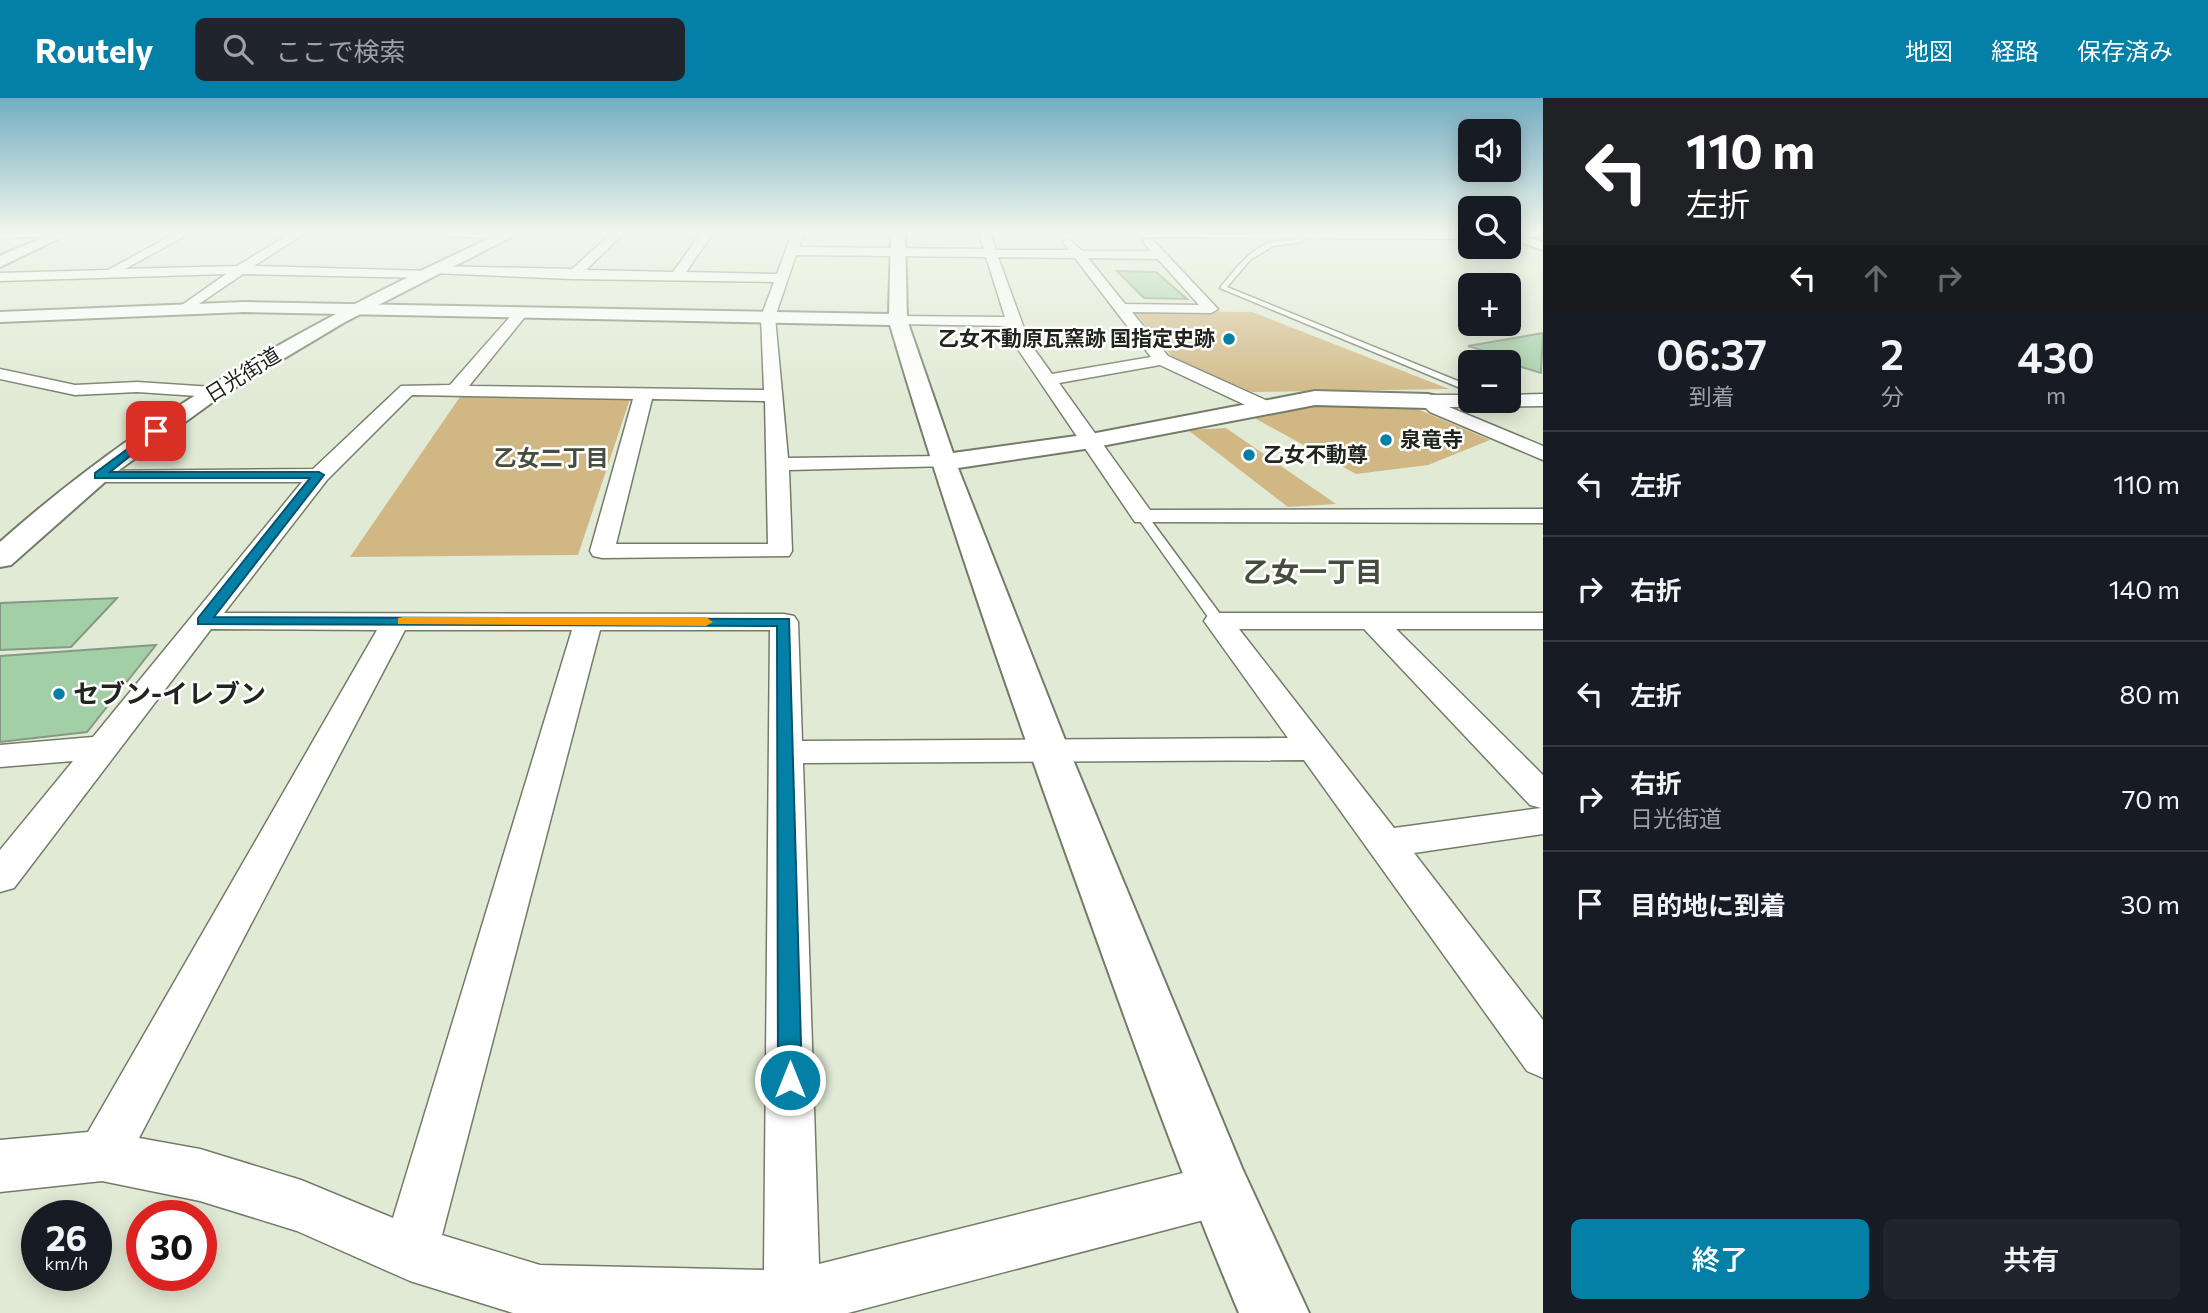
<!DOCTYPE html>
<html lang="ja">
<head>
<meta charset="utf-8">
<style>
	body { margin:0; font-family:Commissioner,"Noto Sans JP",sans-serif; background:#20242c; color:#f1f3f6; height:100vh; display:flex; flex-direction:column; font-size:26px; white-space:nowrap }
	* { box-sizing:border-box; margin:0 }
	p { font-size:23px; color:#9ea1a6 }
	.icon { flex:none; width:38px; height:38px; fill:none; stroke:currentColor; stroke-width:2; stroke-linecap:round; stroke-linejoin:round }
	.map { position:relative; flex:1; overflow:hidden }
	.panel { display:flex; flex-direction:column; background:#171b24; width:665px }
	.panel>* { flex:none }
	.hud { background:#202124; color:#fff; overflow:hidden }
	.controls { position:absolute; left:1458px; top:21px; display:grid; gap:14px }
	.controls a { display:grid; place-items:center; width:63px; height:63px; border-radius:10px; background:#171b24; box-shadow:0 4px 18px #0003; font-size:35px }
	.speed { position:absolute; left:21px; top:1102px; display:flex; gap:14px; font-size:35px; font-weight:700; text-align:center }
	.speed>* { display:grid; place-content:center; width:91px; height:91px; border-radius:50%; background:#171b24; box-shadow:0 4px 18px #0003; line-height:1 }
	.speed small { font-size:18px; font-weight:400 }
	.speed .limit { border:10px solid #d22; background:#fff; color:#111 }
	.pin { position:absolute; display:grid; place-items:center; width:60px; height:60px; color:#fff; margin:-30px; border-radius:14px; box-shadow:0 4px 10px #0006 }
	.me { position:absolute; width:77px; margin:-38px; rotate:0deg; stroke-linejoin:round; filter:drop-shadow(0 0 5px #0008) }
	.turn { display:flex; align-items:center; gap:24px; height:147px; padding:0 28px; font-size:32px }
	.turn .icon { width:91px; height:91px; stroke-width:2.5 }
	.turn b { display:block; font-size:49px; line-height:60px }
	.lanes { display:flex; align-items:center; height:66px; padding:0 28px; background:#0003; justify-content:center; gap:35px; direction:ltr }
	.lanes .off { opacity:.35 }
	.eta { display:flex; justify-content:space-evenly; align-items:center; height:119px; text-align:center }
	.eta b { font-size:42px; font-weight:600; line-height:49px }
	.action { display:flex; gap:14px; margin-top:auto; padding:14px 28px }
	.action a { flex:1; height:80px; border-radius:10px; background:#0480a6; color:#fff; font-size:28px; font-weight:600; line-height:80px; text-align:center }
	.action a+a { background:#20242c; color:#f1f3f6 }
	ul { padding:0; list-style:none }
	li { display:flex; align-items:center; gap:21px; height:105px; padding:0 28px; border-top:2px solid #363941 }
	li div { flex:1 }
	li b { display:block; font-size:26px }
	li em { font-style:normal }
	header { display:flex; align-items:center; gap:42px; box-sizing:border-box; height:98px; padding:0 35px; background:#0480a6; color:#fff }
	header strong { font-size:33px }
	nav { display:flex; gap:38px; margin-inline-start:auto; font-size:24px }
	.search { width:490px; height:63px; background:#20242c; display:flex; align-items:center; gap:18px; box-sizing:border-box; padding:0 24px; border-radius:10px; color:#9ea1a6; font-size:26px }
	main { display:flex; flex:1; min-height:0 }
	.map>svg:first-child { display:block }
</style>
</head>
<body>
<header>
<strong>Routely</strong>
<div class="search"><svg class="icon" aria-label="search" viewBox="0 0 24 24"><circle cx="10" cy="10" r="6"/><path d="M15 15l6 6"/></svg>ここで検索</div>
<nav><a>地図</a><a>経路</a><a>保存済み</a></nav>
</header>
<main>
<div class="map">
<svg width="1543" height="1215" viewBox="0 0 1543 1215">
	<rect width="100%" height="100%" fill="#e1ead5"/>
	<g fill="#d0b783">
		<polygon points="1134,213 1252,214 1449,291 1252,294 1174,261"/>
		<polygon points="462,296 630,301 578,457 350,459"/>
		<polygon points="1319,306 1415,310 1490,342 1428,367 1356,376 1249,317"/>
		<polygon points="1226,330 1336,406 1288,409 1188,332"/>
	</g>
	<g fill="#a2cfa5" stroke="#889888" stroke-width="2">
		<polygon points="1117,173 1156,174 1187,201 1144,200"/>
		<polygon points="1543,235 1541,275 1502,263 1510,261 1468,248"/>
		<polygon points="117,500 71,549 0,552 0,505"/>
		<polygon points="156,547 87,634 0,644 0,558"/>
	</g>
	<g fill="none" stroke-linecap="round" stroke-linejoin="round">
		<g stroke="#747c69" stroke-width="3">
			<g id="lane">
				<polygon points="1543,135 1543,139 1511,138 1514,136"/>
				<path d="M1301,138L1306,139L1301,144L1273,148L1250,162L1227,189L1470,288V294L1220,190C1233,174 1248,153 1269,145C1280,141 1292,146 1301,138Z"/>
				<polygon points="1143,415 1147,417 1223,520 1225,523 1223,526 1213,526 1137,419"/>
			</g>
		</g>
		<g stroke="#747c69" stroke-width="3">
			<g id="street">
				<polygon points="0,135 72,135 66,138 0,140"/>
				<path d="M176,135H190L125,171L237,168L291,135H305L254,168L430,173L436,168L572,171L612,135H624L586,172L673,174L701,135H713L686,174L777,176L792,135H804L799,149L984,151L978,135H990L996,152H1069L1063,144L1069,141L1082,153H1151L1142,143L1152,141L1218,211L1211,215L1132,214L1168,258L1270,304L1272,308L1263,314L1256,312L1160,267L1059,285L1150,412L1543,411V425L1135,424L1013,244L1008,228L898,226L891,222L898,218L1005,219L986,159L796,157L775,219L788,360L943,358L950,360L954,364L950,368L789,372L792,453L789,458L602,460L593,458L590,453L633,301L412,297L327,382L224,515L784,516L794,518L798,524L802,643L1288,640L1204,523L1208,517L1218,515H1543V531H1396L1543,677V736L1414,755L1543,922V980L1527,973L1304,662L803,665L819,1166L1219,1066L1237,1074L1245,1092L1237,1110L1219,1118L848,1215H513L410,1183L297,1133L200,1103L102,1083L0,1094V1042L88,1034L377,532L211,531L14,790L0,794V752L73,663L0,669V647L93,639L302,384H99L91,383L88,378L91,373L313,371L401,288L450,287L516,212L521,211L528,215L469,288L764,292L761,219L774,184L573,181L433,175L427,180L243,176L187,214L180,210L182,207L226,176L0,183V175L108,172ZM998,159L1075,160L1151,259L1052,276L1029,244ZM1088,160L1158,161L1199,207L1125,206ZM652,301L765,303L768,446H616ZM1239,531H1364L1530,707L1541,710L1394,730ZM405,532H572L393,1120L301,1082L200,1051L139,1040ZM600,532H770L764,1172L540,1167L442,1137Z"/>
				<polygon points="441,135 507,135 512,138 506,141 447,138"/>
				<polygon points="1136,135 1470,135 1470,141 1141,139"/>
				<polygon points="1508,135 1543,144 1543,152 1508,140"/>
				<polygon points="0,271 75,287 137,284 213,289 222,294 213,299 137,294 75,297 0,281"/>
				<polygon points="1543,296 1543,308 1449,309 1543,348 1543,362 1430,314 1419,303 1428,297 1470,297 1470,303 1508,303 1508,297"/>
			</g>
		</g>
		<g stroke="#747c69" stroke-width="4">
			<g id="secondary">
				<polygon points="52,135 70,135 0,169 0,158"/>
				<path d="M891,135H905L907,222L953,355L1091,336L1315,293L1428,296L1436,298L1439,303L1436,308L1428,310L1315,307L1091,350L958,370L1069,652L1242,1070L1309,1215H1239C1180,1075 1129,932 1078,789C1011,603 946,417 890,227L244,214L0,224V214L244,204L889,216Z"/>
			</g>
		</g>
		<g stroke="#747c69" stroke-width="4">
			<path id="highway" d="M501,135H519L345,224L221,298L115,375L11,467L0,469V444C153,308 317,220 501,135Z"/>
		</g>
		<use href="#lane" fill="#fff" fill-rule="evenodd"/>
		<use href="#street" fill="#fff" fill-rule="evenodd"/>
		<use href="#secondary" fill="#fff" fill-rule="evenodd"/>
		<use href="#highway" fill="#fff" fill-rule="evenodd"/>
	</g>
	<linearGradient id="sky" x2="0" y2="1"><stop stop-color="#73adc2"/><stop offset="0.44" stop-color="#f2f6ec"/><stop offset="1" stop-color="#f2f6ec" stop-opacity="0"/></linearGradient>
	<rect width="1543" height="305" fill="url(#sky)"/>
	<polygon fill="#0480a6" stroke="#03536c" stroke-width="2" points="156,330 161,333 159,335 110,374 319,374 324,377 214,519 789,521 802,982 798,990 790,994 781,990 778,982 777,528 198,526 198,520 310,380 95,380 95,375"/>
	<polygon fill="#f59e0b" points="403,519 706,519 713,524 706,528 398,526 398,520"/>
	<g fill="#0480a6" stroke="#fff" stroke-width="2.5">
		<circle cx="1229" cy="241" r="7"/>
		<circle cx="1386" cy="342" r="7"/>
		<circle cx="1249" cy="357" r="7"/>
		<circle cx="59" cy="596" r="7"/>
	</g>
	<g text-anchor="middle" stroke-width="5" stroke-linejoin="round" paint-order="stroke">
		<g font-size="21" font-weight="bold" fill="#22251e" stroke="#fff" text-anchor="start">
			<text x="1215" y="248" text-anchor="end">乙女不動原瓦窯跡 国指定史跡</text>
			<text x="1400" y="349">泉竜寺</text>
			<text x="1263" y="364">乙女不動尊</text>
		</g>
		<g font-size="21" fill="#22251e" stroke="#fff">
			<text transform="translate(243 277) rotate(-32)" y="7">日光街道</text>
		</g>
		<g font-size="23" font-weight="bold" fill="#464d3c" stroke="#fff">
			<text x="551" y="368">乙女二丁目</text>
		</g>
		<g font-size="26" font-weight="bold" fill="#22251e" stroke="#fff" text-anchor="start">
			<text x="73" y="605">セブン-イレブン</text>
		</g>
		<g font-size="28" font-weight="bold" fill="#464d3c" stroke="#fff">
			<text x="1313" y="484">乙女一丁目</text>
		</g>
	</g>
</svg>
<div class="controls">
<a><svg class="icon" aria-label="sound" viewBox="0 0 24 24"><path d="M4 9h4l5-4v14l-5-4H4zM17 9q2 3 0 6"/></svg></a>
<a><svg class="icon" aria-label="search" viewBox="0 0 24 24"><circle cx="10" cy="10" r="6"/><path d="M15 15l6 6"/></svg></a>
<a>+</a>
<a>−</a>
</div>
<div class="speed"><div>26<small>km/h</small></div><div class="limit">30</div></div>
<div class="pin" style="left:156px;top:333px;background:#d93025"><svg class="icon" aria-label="arrive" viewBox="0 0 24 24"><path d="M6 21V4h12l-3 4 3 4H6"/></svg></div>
<svg class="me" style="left:790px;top:982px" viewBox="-20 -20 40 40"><circle r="17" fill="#0480a6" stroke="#fff" stroke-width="3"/><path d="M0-11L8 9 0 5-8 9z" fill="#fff"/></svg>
</div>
<section class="panel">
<div class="hud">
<div class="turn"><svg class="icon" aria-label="left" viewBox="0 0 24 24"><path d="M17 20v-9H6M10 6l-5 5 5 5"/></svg><div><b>110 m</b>左折</div></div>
<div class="lanes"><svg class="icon" aria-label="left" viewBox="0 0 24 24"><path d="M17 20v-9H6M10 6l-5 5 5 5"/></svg><svg class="icon off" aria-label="ahead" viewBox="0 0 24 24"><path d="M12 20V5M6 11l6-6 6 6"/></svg><svg class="icon off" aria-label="right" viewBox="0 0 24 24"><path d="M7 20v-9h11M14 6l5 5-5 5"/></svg></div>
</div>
<div class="eta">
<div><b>06:37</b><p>到着</p></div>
<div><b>2</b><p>分</p></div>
<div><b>430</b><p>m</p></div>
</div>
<ul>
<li><svg class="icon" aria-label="left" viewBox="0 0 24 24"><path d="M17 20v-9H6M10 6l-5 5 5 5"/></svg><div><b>左折</b></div><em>110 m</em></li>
<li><svg class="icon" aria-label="right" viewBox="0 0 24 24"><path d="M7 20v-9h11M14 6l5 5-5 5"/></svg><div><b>右折</b></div><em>140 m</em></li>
<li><svg class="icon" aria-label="left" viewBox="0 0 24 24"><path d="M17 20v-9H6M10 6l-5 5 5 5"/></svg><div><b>左折</b></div><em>80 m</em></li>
<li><svg class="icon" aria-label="right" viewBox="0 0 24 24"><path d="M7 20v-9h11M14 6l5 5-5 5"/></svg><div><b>右折</b><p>日光街道</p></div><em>70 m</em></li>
<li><svg class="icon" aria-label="arrive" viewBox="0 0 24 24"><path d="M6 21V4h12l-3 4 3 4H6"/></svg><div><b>目的地に到着</b></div><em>30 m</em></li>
</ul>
<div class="action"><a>終了</a><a>共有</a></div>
</section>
</main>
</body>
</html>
